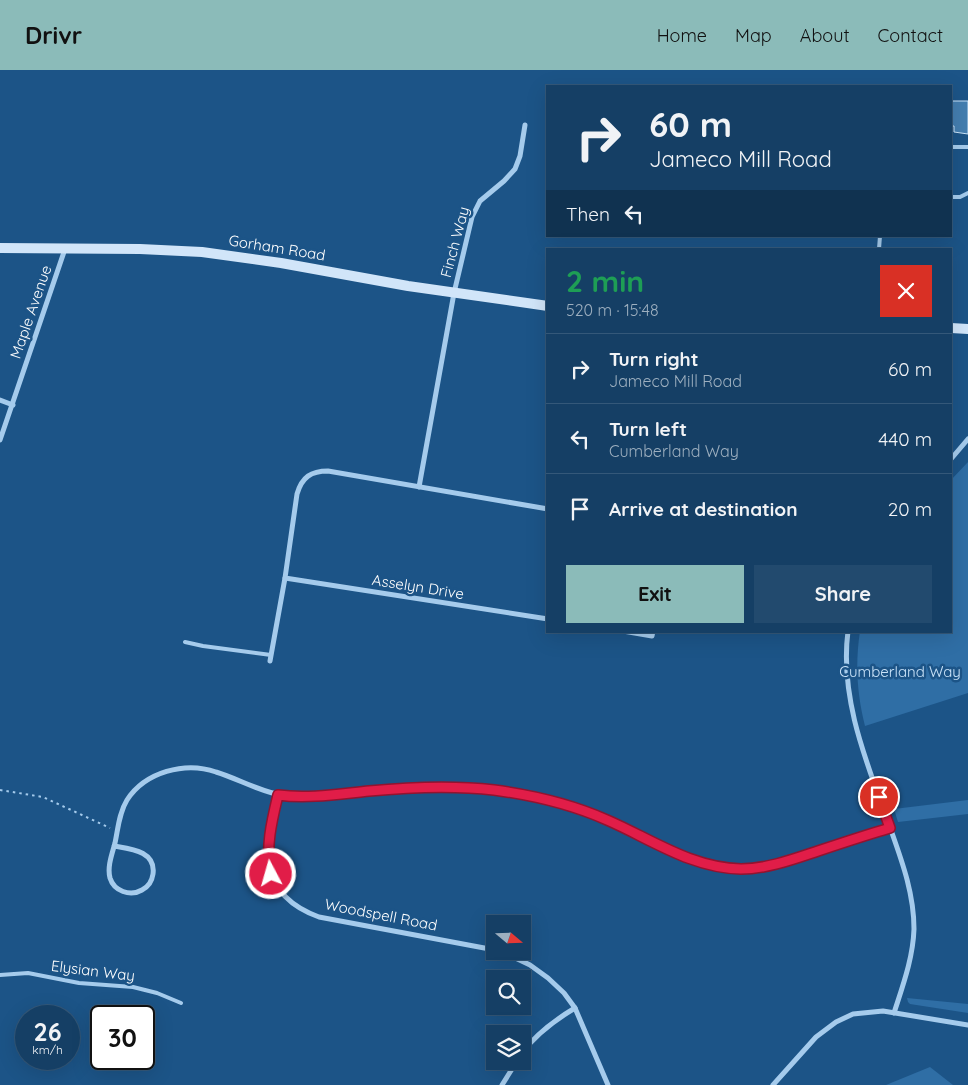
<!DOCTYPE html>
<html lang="en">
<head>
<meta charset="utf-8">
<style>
	body { margin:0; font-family:Quicksand,sans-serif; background:#224a6e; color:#f1f3f6; height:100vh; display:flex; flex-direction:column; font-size:19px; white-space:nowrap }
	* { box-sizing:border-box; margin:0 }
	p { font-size:16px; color:#9dafbf }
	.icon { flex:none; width:28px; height:28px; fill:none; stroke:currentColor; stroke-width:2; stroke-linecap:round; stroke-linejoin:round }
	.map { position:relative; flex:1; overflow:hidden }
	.details { position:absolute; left:546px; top:178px; width:406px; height:385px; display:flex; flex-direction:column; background:#153f65; border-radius:0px; box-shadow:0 5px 20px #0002,0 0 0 1px #345879 }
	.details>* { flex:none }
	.banner { position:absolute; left:546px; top:15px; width:406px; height:152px; border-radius:0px; box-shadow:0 5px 20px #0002,0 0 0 1px #345879; background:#153f65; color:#f1f3f6; overflow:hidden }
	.needle { width:32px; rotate:109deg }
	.fabs { position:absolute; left:486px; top:845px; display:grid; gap:10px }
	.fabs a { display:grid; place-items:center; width:45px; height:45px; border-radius:0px; background:#153f65; box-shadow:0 5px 20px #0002,0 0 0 1px #345879; font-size:25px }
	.speed { position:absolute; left:15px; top:935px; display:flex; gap:10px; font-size:25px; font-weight:700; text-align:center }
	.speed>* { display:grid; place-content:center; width:65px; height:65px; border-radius:50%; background:#153f65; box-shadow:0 5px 20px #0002,0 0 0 1px #345879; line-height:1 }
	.speed small { font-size:12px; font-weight:400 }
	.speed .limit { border:2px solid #111; border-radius:8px; background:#fff; color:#111 }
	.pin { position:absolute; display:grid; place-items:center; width:42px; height:42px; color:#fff; margin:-21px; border:2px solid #fff; border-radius:50%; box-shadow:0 1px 5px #0007 }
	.me { position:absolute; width:55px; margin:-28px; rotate:354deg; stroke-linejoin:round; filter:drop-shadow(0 0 4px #0008) }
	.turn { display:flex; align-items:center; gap:18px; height:105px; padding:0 20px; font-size:22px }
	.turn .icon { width:65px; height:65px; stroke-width:2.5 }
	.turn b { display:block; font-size:35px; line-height:42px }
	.then { display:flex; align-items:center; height:48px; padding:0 20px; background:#0003; gap:10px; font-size:19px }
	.round { display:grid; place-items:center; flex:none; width:52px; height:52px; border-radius:0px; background:#224a6e }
	.headline { display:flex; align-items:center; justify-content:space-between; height:85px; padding:0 20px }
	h1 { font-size:30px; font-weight:700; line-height:38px; color:#1e9e55 }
	.cta { display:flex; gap:10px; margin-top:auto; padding:10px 20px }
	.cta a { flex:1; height:58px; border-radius:0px; background:#8bbbb9; color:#111; font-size:20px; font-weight:700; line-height:58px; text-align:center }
	.cta a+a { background:#224a6e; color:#f1f3f6 }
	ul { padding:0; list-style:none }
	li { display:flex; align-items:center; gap:15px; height:70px; padding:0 20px; border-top:1px solid #345879 }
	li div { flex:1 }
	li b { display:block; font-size:19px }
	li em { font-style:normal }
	header { display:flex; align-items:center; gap:30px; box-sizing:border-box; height:70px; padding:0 25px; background:#8bbbb9; color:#111 }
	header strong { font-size:24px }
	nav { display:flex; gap:28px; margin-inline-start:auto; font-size:18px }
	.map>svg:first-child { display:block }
</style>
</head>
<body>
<header>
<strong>Drivr</strong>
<nav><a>Home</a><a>Map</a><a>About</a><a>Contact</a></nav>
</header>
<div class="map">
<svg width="968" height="1015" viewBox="0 0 968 1015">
	<rect width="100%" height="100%" fill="#1c5487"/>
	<g fill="#2f6ea5">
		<path d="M968,392V623L865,656C857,624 855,594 860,561H951V410Z"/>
		<polygon points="968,730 968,744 898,752 894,739"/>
		<polygon points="907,928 968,934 968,943 910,934 908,932"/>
		<polygon points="930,997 953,1015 886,1015"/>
	</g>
	<polygon fill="#447eb0" stroke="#cae3f9" points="951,31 968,31 968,64 954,62 954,56 951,56"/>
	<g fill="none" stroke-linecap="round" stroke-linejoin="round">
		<polyline stroke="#a5cbec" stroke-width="2" stroke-dasharray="2.5 4" stroke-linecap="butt" points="0,720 43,727 110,758"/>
		<g stroke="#a5cbec" stroke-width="4">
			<polyline points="951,77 968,77"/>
			<polyline points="951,127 960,127 968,123"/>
			<polyline points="879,179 880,166"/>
			<polyline points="185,572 203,576 271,585"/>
			<polyline points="0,905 28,903 79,913 133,917 157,923 181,933"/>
		</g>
		<g stroke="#a5cbec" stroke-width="5">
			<polyline points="0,330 13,335"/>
			<polyline points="0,370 65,179"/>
			<polyline points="951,389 968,369"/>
			<polyline points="419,417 454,223 472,147 480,131 504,111 515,99 520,86 525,55"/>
			<path d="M548,439L328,401C311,401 302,407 297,424L285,508L548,549"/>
			<polyline points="623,561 652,566 653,561"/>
			<path d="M848,561C839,631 869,698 892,763C903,794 914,825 914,859C913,888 903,915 894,943"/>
			<polyline points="270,591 285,508"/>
			<path d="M278,725C265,778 256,824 319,847L495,880"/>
			<path d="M114,776C131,779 156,781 153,804C152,811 148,817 142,820C130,827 114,821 110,808C107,797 112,784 115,773C118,759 119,743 127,730C145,702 185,691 216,702C239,709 262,723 286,726C320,730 362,721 396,718C443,715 489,718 535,727C566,734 596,744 625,758C663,775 698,799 741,799C768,799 794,789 819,781C843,773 866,765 890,757"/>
			<polyline points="501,881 530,895 548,908 564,923 575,938 608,1015"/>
			<path d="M522,983C536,964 555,950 575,938"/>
			<polyline points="502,1015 517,991"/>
			<polyline points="773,1015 816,967 836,952 853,944 883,941 968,955"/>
		</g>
		<g stroke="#d1e5f9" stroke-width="10">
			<polyline points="0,178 140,179 202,182 281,193 408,216 548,236"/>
			<polyline points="951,258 968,259"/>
		</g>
	</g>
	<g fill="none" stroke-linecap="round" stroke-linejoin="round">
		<g stroke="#92132f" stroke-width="12">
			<path id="route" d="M271,804C265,778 272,750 278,725C308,729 339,724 369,721C410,717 452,715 494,720C532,725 571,734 607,750C651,769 691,798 741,799C767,799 794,789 818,781C842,773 866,765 890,758L879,727"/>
		</g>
		<use href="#route" stroke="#e11d48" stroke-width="9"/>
	</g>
	<g text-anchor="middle" stroke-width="5" stroke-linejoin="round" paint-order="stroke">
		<g font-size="15" fill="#fff" stroke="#1c5487">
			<text transform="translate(455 172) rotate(-75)" y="5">Finch Way</text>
			<text transform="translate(277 178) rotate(9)" y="5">Gorham Road</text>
			<text transform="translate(31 242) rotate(-71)" y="5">Maple Avenue</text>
			<text transform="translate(418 517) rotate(9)" y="5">Asselyn Drive</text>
			<text transform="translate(381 845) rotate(11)" y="5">Woodspell Road</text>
			<text transform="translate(93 901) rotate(7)" y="5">Elysian Way</text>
		</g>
		<g font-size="15" fill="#cae3f9" stroke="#1c5487">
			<text x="900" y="607">Cumberland Way</text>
		</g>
	</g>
</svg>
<div class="fabs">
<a><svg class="needle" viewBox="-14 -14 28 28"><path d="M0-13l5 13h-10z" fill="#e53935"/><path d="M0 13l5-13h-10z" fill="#9dafbf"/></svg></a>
<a><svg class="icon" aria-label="search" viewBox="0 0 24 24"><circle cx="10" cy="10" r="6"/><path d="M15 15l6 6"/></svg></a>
<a><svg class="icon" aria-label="layers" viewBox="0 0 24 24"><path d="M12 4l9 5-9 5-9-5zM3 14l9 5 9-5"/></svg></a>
</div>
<div class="speed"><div>26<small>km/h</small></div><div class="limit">30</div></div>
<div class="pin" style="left:879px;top:727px;background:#d93025"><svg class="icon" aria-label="arrive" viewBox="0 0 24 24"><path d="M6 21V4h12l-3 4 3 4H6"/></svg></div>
<svg class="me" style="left:271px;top:804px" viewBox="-20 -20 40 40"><circle r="17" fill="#e11d48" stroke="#fff" stroke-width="3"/><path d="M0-11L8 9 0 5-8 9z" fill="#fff"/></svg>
<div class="banner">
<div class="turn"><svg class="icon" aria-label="right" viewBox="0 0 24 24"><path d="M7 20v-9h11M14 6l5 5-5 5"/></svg><div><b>60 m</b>Jameco Mill Road</div></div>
<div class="then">Then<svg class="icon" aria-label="left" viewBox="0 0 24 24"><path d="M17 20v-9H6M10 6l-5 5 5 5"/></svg></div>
</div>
<section class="details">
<div class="headline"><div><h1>2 min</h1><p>520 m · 15:48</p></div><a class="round" style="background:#d93025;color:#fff"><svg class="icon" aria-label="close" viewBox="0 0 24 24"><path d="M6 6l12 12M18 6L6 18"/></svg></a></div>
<ul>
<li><svg class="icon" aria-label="right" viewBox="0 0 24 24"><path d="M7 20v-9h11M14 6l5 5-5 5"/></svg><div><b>Turn right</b><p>Jameco Mill Road</p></div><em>60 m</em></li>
<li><svg class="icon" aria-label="left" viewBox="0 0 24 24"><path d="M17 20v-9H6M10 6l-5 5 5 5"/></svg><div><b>Turn left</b><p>Cumberland Way</p></div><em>440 m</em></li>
<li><svg class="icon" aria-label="arrive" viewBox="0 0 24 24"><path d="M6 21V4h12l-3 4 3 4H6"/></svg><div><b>Arrive at destination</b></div><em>20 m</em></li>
</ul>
<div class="cta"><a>Exit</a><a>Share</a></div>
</section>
</div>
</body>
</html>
